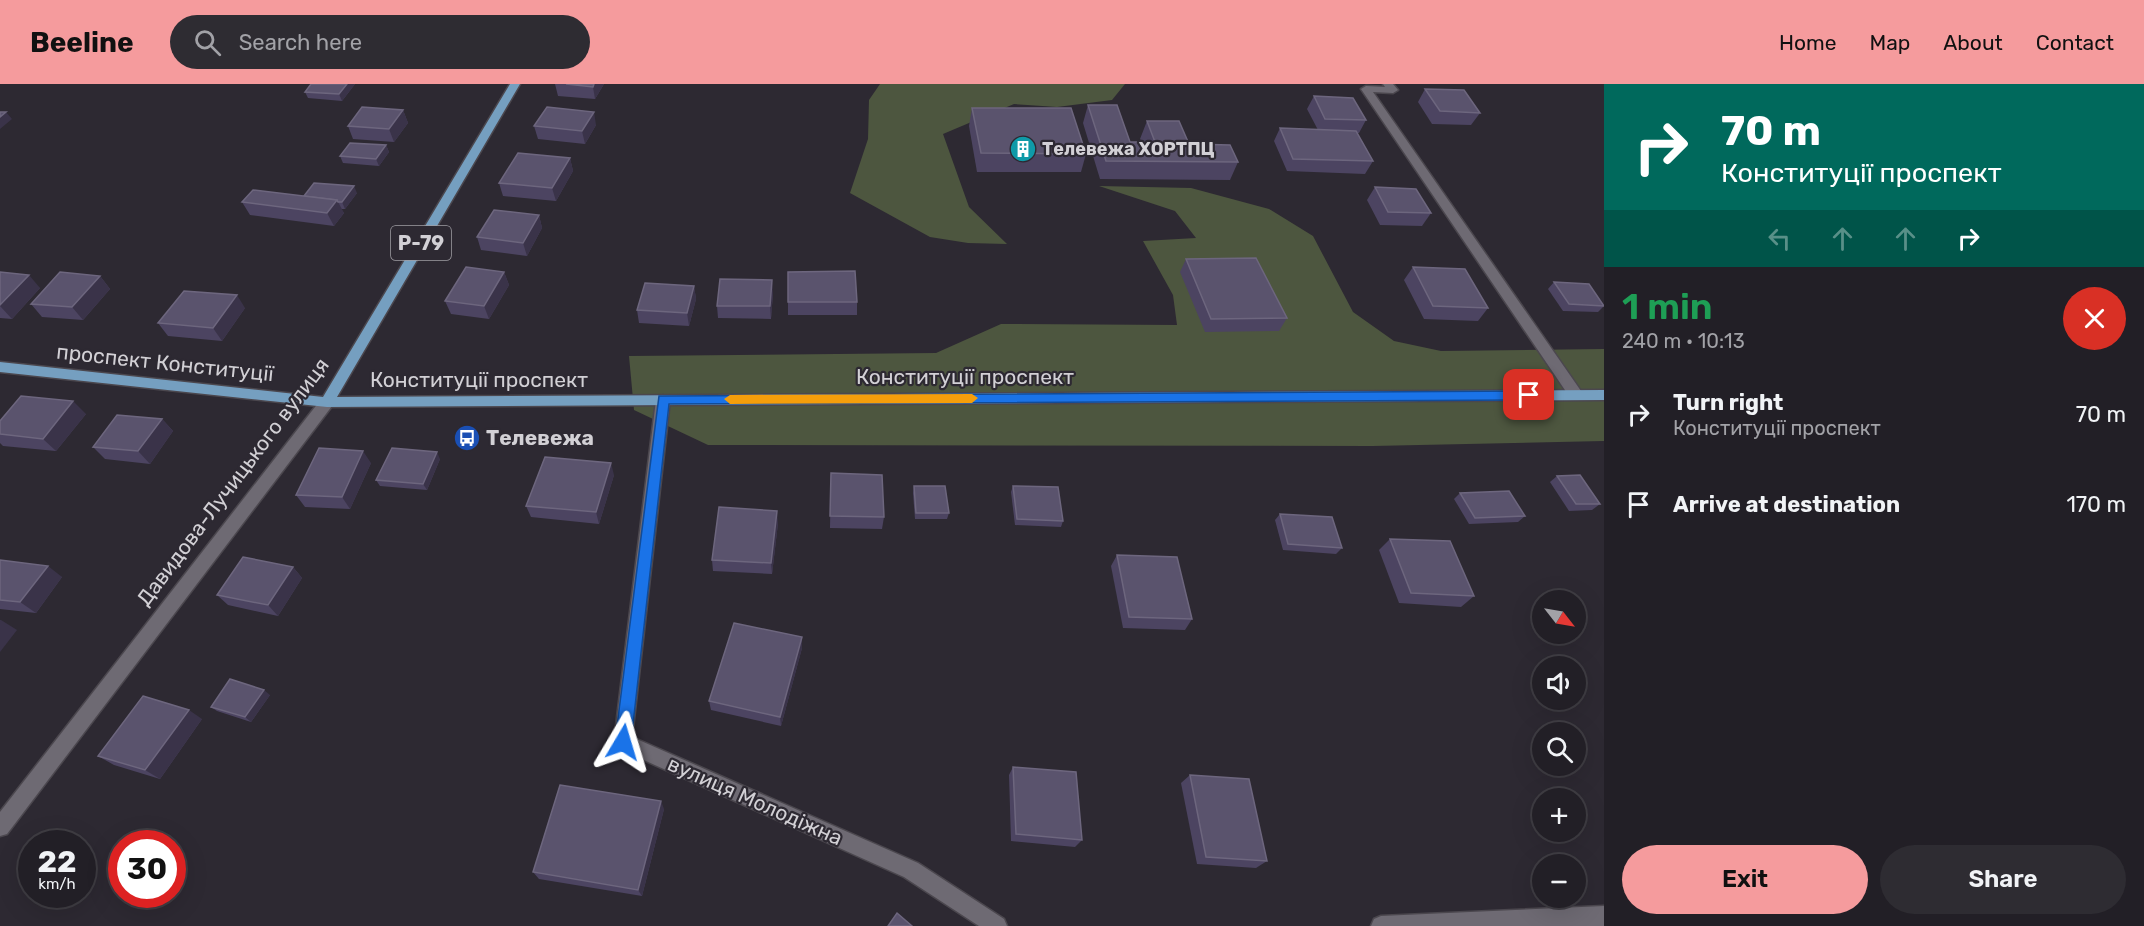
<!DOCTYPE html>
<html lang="en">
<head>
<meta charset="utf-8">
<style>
	body { margin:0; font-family:Rubik,sans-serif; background:#2e2c32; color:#f1f3f6; height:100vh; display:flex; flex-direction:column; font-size:22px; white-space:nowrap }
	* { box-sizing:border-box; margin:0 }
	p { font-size:20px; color:#a2a2a7 }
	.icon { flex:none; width:33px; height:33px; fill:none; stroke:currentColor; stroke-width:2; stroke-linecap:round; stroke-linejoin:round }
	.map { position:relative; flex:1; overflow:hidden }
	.sheet { display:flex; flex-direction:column; background:#221f26; width:540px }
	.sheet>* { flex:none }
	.banner { background:#00695c; color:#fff; overflow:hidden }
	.needle { width:39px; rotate:121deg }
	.buttons { position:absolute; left:1532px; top:506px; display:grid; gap:12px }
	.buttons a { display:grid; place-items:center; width:54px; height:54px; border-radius:50%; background:#221f26; box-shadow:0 6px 24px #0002,0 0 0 2px #3f3d43; font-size:30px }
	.speed { position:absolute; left:18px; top:746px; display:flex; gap:12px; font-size:30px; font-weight:700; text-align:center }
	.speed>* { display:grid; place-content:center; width:78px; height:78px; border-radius:50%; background:#221f26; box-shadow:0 6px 24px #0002,0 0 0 2px #3f3d43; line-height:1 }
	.speed small { font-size:15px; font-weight:400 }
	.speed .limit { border:9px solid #d22; background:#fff; color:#111 }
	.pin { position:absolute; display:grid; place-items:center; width:51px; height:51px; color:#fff; margin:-26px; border-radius:12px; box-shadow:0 3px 9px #0006 }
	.me { position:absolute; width:66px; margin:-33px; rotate:7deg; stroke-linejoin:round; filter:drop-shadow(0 0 4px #0008) }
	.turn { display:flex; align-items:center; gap:21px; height:126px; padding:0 18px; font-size:27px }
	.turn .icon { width:78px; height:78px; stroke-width:2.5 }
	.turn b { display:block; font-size:42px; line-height:51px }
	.lanes { display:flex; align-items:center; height:57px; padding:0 18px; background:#0003; justify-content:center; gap:30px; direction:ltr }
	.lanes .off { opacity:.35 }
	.round { display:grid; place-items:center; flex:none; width:63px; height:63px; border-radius:32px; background:#2e2c32 }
	.summary { display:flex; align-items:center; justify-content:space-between; height:102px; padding:0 18px }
	h1 { font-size:36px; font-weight:600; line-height:45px; color:#1e9e55 }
	.primary-button { display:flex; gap:12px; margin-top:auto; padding:12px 18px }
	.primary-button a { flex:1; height:69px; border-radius:36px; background:#f59b9d; color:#111; font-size:24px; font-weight:600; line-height:69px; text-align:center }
	.primary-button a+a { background:#2e2c32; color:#f1f3f6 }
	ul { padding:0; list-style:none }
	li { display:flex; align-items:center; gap:18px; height:90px; padding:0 18px }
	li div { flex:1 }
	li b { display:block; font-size:22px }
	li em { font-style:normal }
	header { display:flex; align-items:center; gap:36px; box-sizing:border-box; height:84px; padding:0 30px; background:#f59b9d; color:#111 }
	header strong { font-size:28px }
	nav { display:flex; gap:33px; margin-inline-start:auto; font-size:21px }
	.search { width:420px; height:54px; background:#2e2c32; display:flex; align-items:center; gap:15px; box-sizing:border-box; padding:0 21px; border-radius:33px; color:#a2a2a7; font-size:22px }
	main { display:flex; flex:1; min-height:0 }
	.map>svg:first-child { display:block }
</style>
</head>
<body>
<header>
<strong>Beeline</strong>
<div class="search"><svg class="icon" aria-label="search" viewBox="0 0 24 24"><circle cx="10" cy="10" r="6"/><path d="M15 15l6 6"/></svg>Search here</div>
<nav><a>Home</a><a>Map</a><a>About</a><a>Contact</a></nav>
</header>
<main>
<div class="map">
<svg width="1604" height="842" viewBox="0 0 1604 842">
	<rect width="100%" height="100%" fill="#2d2932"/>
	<g fill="#4d563f">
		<polygon points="880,0 1125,0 1112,16 1057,23 1014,20 943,50 969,123 1007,160 968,159 930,153 850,109 868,55 869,16"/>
		<polygon points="1099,102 1191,104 1269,125 1313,152 1353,228 1394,257 1441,267 1604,265 1604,357 1372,362 708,361 634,326 629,272 936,269 1001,240 1177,241 1173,211 1143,157 1196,154 1175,127"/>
	</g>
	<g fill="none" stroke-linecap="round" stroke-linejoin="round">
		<g stroke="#4b474e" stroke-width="3">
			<g id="minor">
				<polygon points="1383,0 1393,0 1398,6 1393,9 1373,8 1581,307 1583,311 1581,315 1571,315 1361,5 1366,2 1385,3"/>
				<polygon points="663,311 670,316 632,653 918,779 1004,835 1007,842 979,842 904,793 617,664 614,658 656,316"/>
				<polygon points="327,313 332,314 334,318 332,322 7,750 0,752 0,728 322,314"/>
				<polygon points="1604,822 1604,842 1371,842 1374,835 1381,832"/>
			</g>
		</g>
		<g stroke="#4b474e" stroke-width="3">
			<polygon id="major" points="510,0 520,0 337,313 1604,306 1604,316 327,323 0,288 0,278 323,313"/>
		</g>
		<use href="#minor" fill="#6e6a73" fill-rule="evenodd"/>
		<use href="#major" fill="#759fc0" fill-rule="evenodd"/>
	</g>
	<g fill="#4c4461">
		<polygon points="311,0 355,0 342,17 308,14 305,8"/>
		<polygon points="555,0 604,0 595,15 558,12"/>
		<polygon points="1425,5 1480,29 1471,41 1432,40 1418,18"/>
		<polygon points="1314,12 1366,36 1359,49 1357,49 1373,77 1365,90 1287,87 1274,57 1280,44 1318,46 1307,25"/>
		<polygon points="1088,21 1130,58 1142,58 1140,55 1147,37 1189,60 1238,78 1230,96 1100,95 1083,39"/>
		<polygon points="972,24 1086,70 1081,88 977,88 969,42"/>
		<polygon points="403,26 408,39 394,58 353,55 348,42"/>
		<polygon points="596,41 585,60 538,55 534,42"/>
		<polygon points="386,61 389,68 379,82 343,79 340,72"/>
		<polygon points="570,74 573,87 556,117 503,112 499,99"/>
		<polygon points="1375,103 1431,129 1422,142 1380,141 1367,116"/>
		<polygon points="357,109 345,125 341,125 344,129 334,142 250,131 242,118"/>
		<polygon points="539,131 542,144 527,172 481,166 477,153"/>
		<polygon points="1186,175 1287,234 1279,247 1205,248 1180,188"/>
		<polygon points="1413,183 1488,224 1478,237 1424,235 1404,196"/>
		<polygon points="0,188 40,204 12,235 0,234"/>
		<polygon points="504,188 509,201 489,235 451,230 445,217"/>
		<polygon points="788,188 857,218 857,231 788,231"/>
		<polygon points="100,192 110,205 83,236 42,233 31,220"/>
		<polygon points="1554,198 1604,222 1598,228 1563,227 1548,205"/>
		<polygon points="694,202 696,215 689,242 639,239 637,226"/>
		<polygon points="773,209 771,235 718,234 717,222"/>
		<polygon points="245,224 222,257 168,252 158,239"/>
		<polygon points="86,330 56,367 3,362 0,359 0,337"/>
		<polygon points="162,335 173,347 150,380 105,375 93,363"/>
		<polygon points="440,375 427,406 380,402 376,396"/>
		<polygon points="371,379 350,425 305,423 296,411"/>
		<polygon points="831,389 884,433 882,445 830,444"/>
		<polygon points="614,391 599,440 531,433 526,422"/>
		<polygon points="1557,392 1600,420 1592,426 1569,427 1550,398"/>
		<polygon points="914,402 949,429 947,435 915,435 913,409"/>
		<polygon points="1013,402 1063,437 1061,443 1015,441 1011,408"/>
		<polygon points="1460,409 1525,432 1518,438 1469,440 1454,415"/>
		<polygon points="1280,430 1342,464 1336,470 1283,466 1275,436"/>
		<polygon points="778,439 772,490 713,487 712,476"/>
		<polygon points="1390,455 1474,512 1461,523 1399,519 1379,466"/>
		<polygon points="1117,471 1192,535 1185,546 1123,544 1111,482"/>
		<polygon points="0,476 62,493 36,529 0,525"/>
		<polygon points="293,483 302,494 278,532 228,521 217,511"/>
		<polygon points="802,553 802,564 781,642 711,626 709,617"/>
		<polygon points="270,611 251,638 217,627 211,623"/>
		<polygon points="202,635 160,695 114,681 98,672"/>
		<polygon points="1013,683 1082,756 1075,763 1011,757 1009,691"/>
		<polygon points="1190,691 1267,777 1256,784 1197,780 1181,699"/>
		<polygon points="664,725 642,812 539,795 533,788"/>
	</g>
	<g fill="#3a3349">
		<polygon points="347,0 355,0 342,17 339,10"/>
		<polygon points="594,0 604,0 595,15 593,3"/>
		<polygon points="403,26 408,39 394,58 389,45"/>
		<polygon points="6,28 12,35 0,45 0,33"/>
		<polygon points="594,28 596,41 585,60 582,47"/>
		<polygon points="386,61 389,68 379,82 376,75"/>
		<polygon points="570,74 573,87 556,117 552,104"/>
		<polygon points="354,102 357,109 345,125 342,118"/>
		<polygon points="337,116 344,129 334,142 327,129"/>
		<polygon points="539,131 542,144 527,172 523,159"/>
		<polygon points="504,188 509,201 489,235 484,222"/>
		<polygon points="29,191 40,204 12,235 0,222 0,221"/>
		<polygon points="100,192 110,205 83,236 72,223"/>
		<polygon points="772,196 773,209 771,235 770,222"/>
		<polygon points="694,202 696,215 689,242 687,229"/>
		<polygon points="237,211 245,224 222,257 213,244"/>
		<polygon points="73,317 86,330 56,367 43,355"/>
		<polygon points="162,335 173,347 150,380 138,367"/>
		<polygon points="363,367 371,379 350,425 342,413"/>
		<polygon points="437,368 440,375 427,406 423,400"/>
		<polygon points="611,379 614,391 599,440 596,428"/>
		<polygon points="777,427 778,439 772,490 771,479"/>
		<polygon points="48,482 62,493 36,529 20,518"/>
		<polygon points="293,483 302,494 278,532 268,521"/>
		<polygon points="0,536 1,536 17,546 0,568"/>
		<polygon points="802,553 802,564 781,642 780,633"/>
		<polygon points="264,606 270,611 251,638 245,633"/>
		<polygon points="189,626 202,635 160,695 145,686"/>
		<polygon points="661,717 664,725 642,812 638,806"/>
	</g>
	<g fill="#5a536d" stroke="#6d667e" stroke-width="1.5">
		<polygon points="311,0 347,0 339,10 305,8"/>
		<polygon points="566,0 594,0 593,3"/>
		<polygon points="1425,5 1464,6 1480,29 1440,27"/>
		<polygon points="1314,12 1353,14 1366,36 1325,35"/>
		<polygon points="1088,21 1117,21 1130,58 1155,58 1147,37 1179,37 1189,60 1230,61 1238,78 1106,77"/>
		<polygon points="362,23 403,26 389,45 348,42"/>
		<polygon points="547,23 594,28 582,47 534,42"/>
		<polygon points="972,24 1071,24 1086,70 981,69"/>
		<polygon points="0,28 6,28 0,33"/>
		<polygon points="1280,44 1356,47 1373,77 1293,75"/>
		<polygon points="350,59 386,61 376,75 340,72"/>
		<polygon points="518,69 570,74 552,104 499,99"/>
		<polygon points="314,99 354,102 342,118 338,118 337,116 304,112"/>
		<polygon points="1375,103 1416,105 1431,129 1388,128"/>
		<polygon points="253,106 337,116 327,129 242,118"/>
		<polygon points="494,126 539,131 523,159 477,153"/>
		<polygon points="1256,174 1287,234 1211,235 1186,175"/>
		<polygon points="466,183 504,188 484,222 445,217"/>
		<polygon points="1413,183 1465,185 1488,224 1433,222"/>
		<polygon points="855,187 857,218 788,218 788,188"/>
		<polygon points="0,188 29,191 0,221"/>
		<polygon points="60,188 100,192 72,223 31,220"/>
		<polygon points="720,195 772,196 770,222 717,222"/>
		<polygon points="1554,198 1589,200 1604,222 1569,220"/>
		<polygon points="645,199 694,202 687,229 637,226"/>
		<polygon points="184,207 237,211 213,244 158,239"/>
		<polygon points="21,312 73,317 43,355 0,350 0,337"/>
		<polygon points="117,331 162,335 138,367 93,363"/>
		<polygon points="319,364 363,367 342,413 296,411"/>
		<polygon points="392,364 437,368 423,400 376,396"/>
		<polygon points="545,373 611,379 596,428 526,422"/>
		<polygon points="831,389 882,391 884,433 830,432"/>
		<polygon points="1580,391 1600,420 1576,420 1557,392"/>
		<polygon points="914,402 945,402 949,429 916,429"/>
		<polygon points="1013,402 1058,403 1063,437 1017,435"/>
		<polygon points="1509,407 1525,432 1475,434 1460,409"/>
		<polygon points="719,423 777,427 771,479 712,476"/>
		<polygon points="1280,430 1332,433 1342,464 1288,460"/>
		<polygon points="1390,455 1450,457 1474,512 1411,509"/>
		<polygon points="1117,471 1177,473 1192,535 1129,533"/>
		<polygon points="243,473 293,483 268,521 217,511"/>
		<polygon points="0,476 48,482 20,518 0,516"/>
		<polygon points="734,539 802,553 780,633 709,617"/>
		<polygon points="230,595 264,606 245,633 211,623"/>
		<polygon points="143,612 189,626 145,686 98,672"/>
		<polygon points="1013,683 1076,688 1082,756 1016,750"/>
		<polygon points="1190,691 1249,695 1267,777 1206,773"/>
		<polygon points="560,701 661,717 638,806 533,788"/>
		<polygon points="897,829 912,842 888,842"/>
	</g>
	<polygon fill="#1a73e8" stroke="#114b97" stroke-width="1.5" points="1529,307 1535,311 1529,316 669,320 631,658 629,664 623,666 617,664 615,658 659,312"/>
	<polygon fill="#f59e0b" points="972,310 978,314 972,319 730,320 724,315 730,311"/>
	<defs>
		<g id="building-disc" transform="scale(1.35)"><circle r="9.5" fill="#0f9aa8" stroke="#2d2932"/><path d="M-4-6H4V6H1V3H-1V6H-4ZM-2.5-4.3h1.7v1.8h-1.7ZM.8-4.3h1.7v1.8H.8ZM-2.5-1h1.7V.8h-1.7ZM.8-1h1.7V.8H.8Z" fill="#fff"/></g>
		<g id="bus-disc" transform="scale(1.35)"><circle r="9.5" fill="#1a4fb4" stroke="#2d2932"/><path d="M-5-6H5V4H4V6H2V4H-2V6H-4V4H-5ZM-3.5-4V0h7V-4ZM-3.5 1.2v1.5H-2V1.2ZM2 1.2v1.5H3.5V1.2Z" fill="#fff"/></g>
	</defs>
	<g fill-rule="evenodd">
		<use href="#building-disc" x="1023" y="65"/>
		<use href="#bus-disc" x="467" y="354"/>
	</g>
	<g text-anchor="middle" stroke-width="4.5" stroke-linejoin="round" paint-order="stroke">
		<g font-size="18" font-weight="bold" fill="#d2d0d5" stroke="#2d2932" text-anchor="start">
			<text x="1042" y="71">Телевежа ХОРТПЦ</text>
		</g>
		<rect fill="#2d2932" stroke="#a09ea4" stroke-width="1.5" x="391" y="142" width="60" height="34" rx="4.5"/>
		<g font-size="20" font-weight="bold" fill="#d2d0d5">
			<text x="421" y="166">Р-79</text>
		</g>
		<g font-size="21" fill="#d2d0d5" stroke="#2d2932">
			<text transform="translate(165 279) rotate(6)" y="7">проспект Конституції</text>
			<text x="965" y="300">Конституції проспект</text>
			<text x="479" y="303">Конституції проспект</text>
			<text transform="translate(233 398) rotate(-53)" y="7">Давидова-Лучицького вулиця</text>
			<text transform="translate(755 717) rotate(24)" y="7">вулиця Молодiжна</text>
		</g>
		<g font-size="21" font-weight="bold" fill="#d2d0d5" stroke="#2d2932" text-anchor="start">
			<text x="486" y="361">Телевежа</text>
		</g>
	</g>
</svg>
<div class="buttons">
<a><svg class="needle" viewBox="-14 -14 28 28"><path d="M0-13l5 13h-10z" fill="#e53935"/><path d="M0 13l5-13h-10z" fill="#a2a2a7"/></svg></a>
<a><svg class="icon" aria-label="sound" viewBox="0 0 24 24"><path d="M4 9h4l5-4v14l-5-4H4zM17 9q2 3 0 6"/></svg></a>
<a><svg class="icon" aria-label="search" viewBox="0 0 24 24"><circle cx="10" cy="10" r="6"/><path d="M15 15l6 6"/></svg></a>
<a>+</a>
<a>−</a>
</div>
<div class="speed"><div>22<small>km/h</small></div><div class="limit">30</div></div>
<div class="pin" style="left:1529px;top:311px;background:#d93025"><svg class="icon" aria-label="arrive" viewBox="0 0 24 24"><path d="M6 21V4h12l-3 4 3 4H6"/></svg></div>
<svg class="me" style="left:623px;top:658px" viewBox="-20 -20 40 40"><path d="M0-17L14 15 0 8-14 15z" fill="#1a73e8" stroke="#fff" stroke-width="4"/></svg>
</div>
<section class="sheet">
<div class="banner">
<div class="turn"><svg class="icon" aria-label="right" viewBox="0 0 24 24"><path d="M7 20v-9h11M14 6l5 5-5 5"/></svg><div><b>70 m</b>Конституції проспект</div></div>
<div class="lanes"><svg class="icon off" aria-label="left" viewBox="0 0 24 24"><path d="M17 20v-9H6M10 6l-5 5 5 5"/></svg><svg class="icon off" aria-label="ahead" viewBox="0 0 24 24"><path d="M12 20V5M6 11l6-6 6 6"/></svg><svg class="icon off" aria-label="ahead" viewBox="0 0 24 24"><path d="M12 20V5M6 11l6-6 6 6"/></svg><svg class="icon" aria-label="right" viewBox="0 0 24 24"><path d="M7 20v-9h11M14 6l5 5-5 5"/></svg></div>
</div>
<div class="summary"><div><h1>1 min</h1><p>240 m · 10:13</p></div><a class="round" style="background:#d93025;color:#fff"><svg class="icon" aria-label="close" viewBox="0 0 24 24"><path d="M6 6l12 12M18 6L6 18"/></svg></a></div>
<ul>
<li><svg class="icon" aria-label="right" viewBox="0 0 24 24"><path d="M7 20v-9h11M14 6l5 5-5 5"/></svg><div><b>Turn right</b><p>Конституції проспект</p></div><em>70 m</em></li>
<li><svg class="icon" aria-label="arrive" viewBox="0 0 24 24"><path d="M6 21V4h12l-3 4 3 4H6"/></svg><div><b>Arrive at destination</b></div><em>170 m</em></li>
</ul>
<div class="primary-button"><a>Exit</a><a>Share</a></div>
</section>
</main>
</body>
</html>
